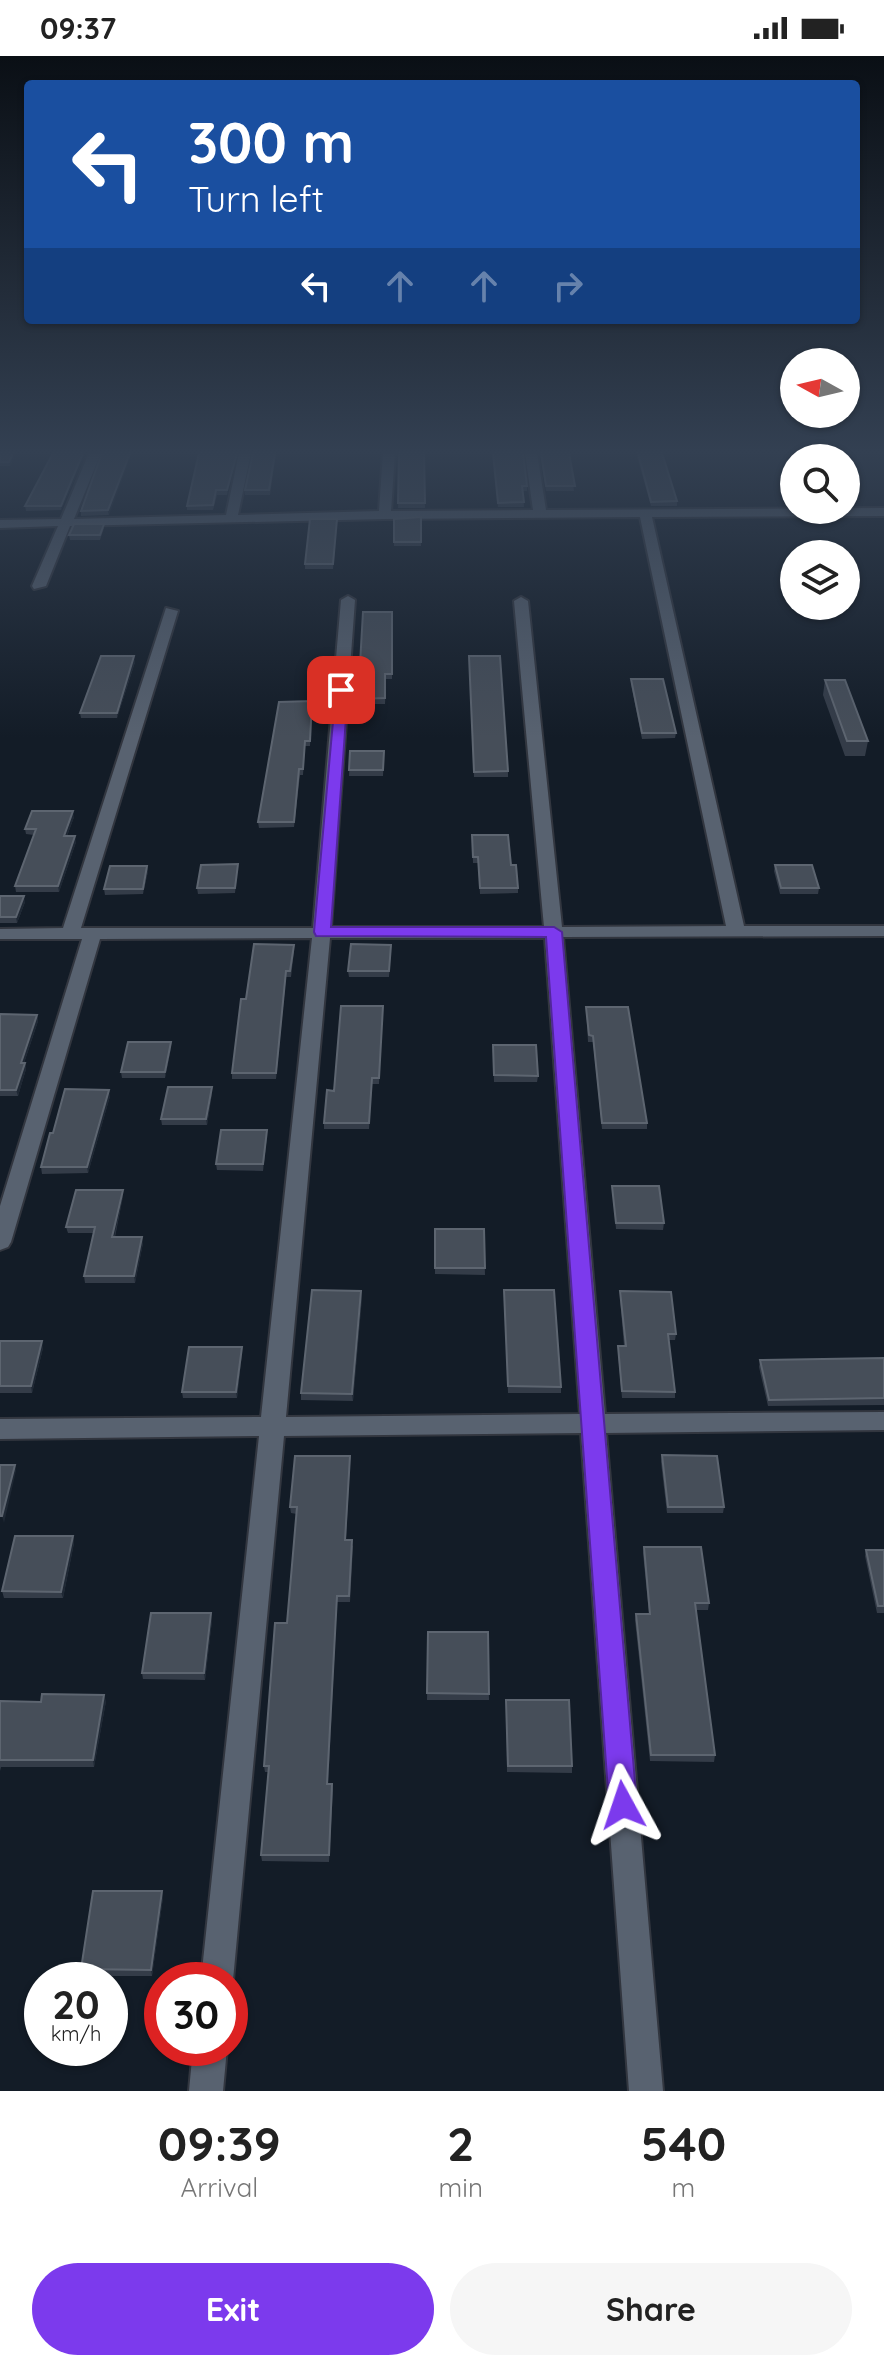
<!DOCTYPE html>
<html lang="en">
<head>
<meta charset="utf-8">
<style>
	body { margin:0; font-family:Quicksand,sans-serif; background:#f6f6f6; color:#222; height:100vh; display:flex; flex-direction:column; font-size:30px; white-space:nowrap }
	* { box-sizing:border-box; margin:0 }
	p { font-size:26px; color:#767676 }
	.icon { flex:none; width:44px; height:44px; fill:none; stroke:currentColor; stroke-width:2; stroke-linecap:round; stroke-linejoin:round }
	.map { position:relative; height:2035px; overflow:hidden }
	.panel { display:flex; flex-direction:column; background:#fff; flex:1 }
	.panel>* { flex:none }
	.top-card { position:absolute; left:24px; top:24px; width:836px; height:244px; border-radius:8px; box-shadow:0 2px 6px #0004; background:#1a4fa0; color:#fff; overflow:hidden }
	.needle { width:52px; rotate:278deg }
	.buttons { position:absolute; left:780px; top:292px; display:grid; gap:16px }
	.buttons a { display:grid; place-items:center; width:80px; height:80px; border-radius:50%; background:#fff; box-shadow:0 2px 6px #0004; font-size:40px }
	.speed { position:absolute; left:24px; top:1906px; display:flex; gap:16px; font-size:40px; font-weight:700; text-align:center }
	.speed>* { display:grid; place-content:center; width:104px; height:104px; border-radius:50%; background:#fff; box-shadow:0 2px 6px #0004; line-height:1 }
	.speed small { font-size:20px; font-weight:400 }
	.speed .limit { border:12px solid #d22; background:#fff; color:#111 }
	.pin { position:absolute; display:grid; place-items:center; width:68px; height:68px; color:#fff; margin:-34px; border-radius:16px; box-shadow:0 4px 12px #0006 }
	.me { position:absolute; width:88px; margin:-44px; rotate:355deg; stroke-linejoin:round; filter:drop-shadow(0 0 6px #0008) }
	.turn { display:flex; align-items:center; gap:28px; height:168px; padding:0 32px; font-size:36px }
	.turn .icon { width:104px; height:104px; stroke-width:2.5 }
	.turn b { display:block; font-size:56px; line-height:68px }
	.lanes { display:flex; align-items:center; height:76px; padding:0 32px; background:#0003; justify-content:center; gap:40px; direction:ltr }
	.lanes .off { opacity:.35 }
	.eta { display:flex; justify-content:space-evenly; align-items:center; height:136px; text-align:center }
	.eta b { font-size:48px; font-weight:700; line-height:56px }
	.cta { display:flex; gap:16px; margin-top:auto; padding:16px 32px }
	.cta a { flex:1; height:92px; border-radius:48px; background:#7c3aed; color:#fff; font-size:32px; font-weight:700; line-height:92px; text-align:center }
	.cta a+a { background:#f6f6f6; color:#222 }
	.status { display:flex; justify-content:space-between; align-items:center; height:56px; padding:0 40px; background:#fff; direction:ltr }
	.status svg { height:22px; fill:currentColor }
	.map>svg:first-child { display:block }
</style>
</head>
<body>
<div class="status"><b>09:37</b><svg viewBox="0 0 49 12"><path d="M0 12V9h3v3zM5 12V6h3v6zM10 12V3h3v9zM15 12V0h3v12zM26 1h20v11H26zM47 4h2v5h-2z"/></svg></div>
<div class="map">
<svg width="884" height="2035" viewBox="0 0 884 2035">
	<rect width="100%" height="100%" fill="#131c27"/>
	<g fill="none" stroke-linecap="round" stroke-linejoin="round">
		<g stroke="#32363f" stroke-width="4">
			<g id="minor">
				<path d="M89,397H101L74,463L226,459L239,397H251L238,459L379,455L383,397H395L391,455L533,454L525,397H537L546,454L884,452V460L652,461L744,870H884V880L563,881L605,1358L884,1356V1374L606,1377L663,2035H629L581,1377L284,1380L233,1924L230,1932V1924H201L259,1380L0,1383V1363L261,1361L312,882L100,883L11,1186L8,1191L0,1194V1150L82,883H0V873L63,872L166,552L178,555L81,872H313L341,544L348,540L355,544L331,871H544L514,545L521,541L528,545L562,871L726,870L640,461L385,463L70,470L46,530L34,533L32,530L58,470L0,472V464L61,463ZM330,882H545L580,1358L286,1361Z"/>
				<polygon points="193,1992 227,1992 223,2035 189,2035"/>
			</g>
		</g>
		<use href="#minor" fill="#586270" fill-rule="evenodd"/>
	</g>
	<g fill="#343c48">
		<polygon points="0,397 16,397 10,410 0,410"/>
		<polygon points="53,397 86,397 61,454 26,455 25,450"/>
		<polygon points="102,397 109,459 81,460 81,455"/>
		<polygon points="199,397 238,397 227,439 217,439 213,454 187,454 187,450"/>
		<polygon points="253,397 276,397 270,439 245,439 245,434"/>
		<polygon points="399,397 424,397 425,452 398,452"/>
		<polygon points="493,397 527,430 527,435 523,435 524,451 498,451"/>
		<polygon points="540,397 569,397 574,435 546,435"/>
		<polygon points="636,397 662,397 677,445 677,450 651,450"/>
		<polygon points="421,461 421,490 394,490 394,463"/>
		<polygon points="337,468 333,513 305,513 305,508"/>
		<polygon points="104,472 100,484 70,484 69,479"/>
		<polygon points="392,556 392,623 386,623 385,648 359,648 358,643"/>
		<polygon points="469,600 508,715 508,721 474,721"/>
		<polygon points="135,606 117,662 81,662 80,657"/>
		<polygon points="631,623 676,677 675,682 642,683 631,628"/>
		<polygon points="825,624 868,685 865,700 845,700 823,639"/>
		<polygon points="312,651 310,690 305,690 303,719 300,719 294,771 259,772 258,766"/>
		<polygon points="350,695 384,695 383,720 349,720"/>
		<polygon points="74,761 67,780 76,786 59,836 16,836 15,830 34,779 26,778 25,773"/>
		<polygon points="472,779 511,809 518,832 518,837 480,838 478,807 473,807"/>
		<polygon points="238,808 235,837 198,838 197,832"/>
		<polygon points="775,809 819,832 818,838 780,838 774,815"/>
		<polygon points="147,810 148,815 143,838 105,839 104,833"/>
		<polygon points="0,840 25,846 17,867 0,867"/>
		<polygon points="391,894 389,921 349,921 348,915"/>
		<polygon points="294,895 291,921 286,921 276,1023 232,1023 232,1017 246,943"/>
		<polygon points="383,950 379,1028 372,1028 369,1073 324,1073 324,1067 334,1035"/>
		<polygon points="586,951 647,1067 647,1073 602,1073 593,986 588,986"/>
		<polygon points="0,958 37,959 38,965 24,1007 25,1007 26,1013 18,1040 0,1040"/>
		<polygon points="171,986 171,992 165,1022 122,1022 121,1016"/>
		<polygon points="493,989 538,1020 537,1026 494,1026"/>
		<polygon points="212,1037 207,1069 162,1069 161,1063"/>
		<polygon points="110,1040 88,1117 42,1118 41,1111"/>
		<polygon points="267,1074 267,1080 263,1115 217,1114 216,1108"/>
		<polygon points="612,1130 664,1167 663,1174 616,1173"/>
		<polygon points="123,1134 123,1140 115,1181 143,1187 135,1227 85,1227 84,1220 94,1177 68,1177 66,1171"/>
		<polygon points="435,1173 484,1173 485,1219 435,1218"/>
		<polygon points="620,1235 676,1278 675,1284 669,1284 675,1336 675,1342 622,1342 618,1297 618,1290 624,1290 620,1242"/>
		<polygon points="362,1241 353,1345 301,1344 301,1337"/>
		<polygon points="504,1241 561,1331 561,1337 508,1337"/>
		<polygon points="0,1285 43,1292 32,1337 0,1337"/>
		<polygon points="242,1291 242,1297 237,1342 183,1342 182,1336"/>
		<polygon points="884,1302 884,1349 768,1350 759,1311 760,1304"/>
		<polygon points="662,1399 724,1451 723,1457 667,1457 661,1406"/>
		<polygon points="350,1407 346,1484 353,1490 350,1546 337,1546 328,1728 332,1728 333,1734 329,1806 262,1805 261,1799 268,1716 265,1716 264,1710 287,1567 297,1458 291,1457 290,1451"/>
		<polygon points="73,1480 74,1487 63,1542 4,1542 2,1535"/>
		<polygon points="644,1491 709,1547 708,1554 696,1554 715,1699 714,1706 650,1705 635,1564 636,1558 649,1558 643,1497"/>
		<polygon points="866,1494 884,1494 884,1557 877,1557 865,1500"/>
		<polygon points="212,1564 205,1624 143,1623 142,1617"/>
		<polygon points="428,1576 488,1576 489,1644 427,1644"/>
		<polygon points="506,1644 572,1710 572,1717 507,1716"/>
		<polygon points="0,1645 106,1645 94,1711 1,1711 0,1715"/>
		<polygon points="163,1841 152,1920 82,1920 81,1913"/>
	</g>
	<g fill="#1f2834">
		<polygon points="13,397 16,397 10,410 9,406"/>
		<polygon points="83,397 86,397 61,454 61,450"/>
		<polygon points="130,397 132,397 109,459 108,454"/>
		<polygon points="237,397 238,397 227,439 227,434"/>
		<polygon points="134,600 135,606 117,662 117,657"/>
		<polygon points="73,755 74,761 65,785 64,780"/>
		<polygon points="75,780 76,786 59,836 58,830"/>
		<polygon points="147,810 148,815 143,838 143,833"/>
		<polygon points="24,840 25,846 17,867 16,861"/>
		<polygon points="286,915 286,921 276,1023 276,1017"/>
		<polygon points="37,959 38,965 22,1013 21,1007"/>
		<polygon points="171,986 171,992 165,1022 165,1016"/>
		<polygon points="25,1007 26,1013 18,1040 16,1034"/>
		<polygon points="212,1031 212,1037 207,1069 206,1063"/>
		<polygon points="109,1034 110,1040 88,1117 87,1111"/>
		<polygon points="267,1074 267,1080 263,1115 263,1108"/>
		<polygon points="123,1134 123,1140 113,1187 112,1181"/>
		<polygon points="142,1181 143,1187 135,1227 134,1220"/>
		<polygon points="361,1235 362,1241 353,1345 352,1338"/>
		<polygon points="42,1285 43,1292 32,1337 31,1330"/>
		<polygon points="242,1291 242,1297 237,1342 236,1336"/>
		<polygon points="15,1409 16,1415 4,1467 2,1460"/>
		<polygon points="73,1480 74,1487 63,1542 61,1536"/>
		<polygon points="337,1540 337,1546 328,1734 327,1728"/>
		<polygon points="211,1557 212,1564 205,1624 204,1617"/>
		<polygon points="104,1639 106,1645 94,1711 93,1704"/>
		<polygon points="162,1835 163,1841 152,1920 151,1914"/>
	</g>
	<g fill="#464e59" stroke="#5d6570" stroke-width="2">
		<polygon points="0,397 13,397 9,406 0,406"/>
		<polygon points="53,397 83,397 61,450 25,450"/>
		<polygon points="102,397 130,397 108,454 81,455"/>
		<polygon points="199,397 237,397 227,434 216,434 213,449 187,450"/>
		<polygon points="253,397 275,397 269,434 245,434"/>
		<polygon points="399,397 424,397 425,447 398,447"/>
		<polygon points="493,397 523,397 527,430 522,430 524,446 498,447"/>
		<polygon points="541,397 569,397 575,430 546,430"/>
		<polygon points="638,397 662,397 677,445 651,446"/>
		<polygon points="421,461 421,486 394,486 394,463"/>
		<polygon points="310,463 337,463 333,508 305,508"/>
		<polygon points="74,468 104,468 100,479 69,479"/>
		<polygon points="363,556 392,556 392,618 385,618 385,642 358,643"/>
		<polygon points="101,600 134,600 117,657 80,657"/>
		<polygon points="469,600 500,600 508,715 474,716"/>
		<polygon points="631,623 663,623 676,677 642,677"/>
		<polygon points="825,624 845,624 868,685 847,685"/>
		<polygon points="312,645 310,685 305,685 303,713 299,713 294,766 258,766 279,646"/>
		<polygon points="350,695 384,695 383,714 349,714"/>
		<polygon points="32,755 73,755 64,780 75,780 58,830 15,830 36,773 25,773"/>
		<polygon points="472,779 508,779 511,809 516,809 518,832 480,832 478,801 473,801"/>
		<polygon points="238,808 235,832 197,832 201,809"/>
		<polygon points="775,809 812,809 819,832 781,832"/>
		<polygon points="110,810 147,810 143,833 104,833"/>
		<polygon points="0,840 24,840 16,861 0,861"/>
		<polygon points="254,888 294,889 290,915 286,915 276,1017 232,1017 241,943 246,943"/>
		<polygon points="351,888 391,889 389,915 348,915"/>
		<polygon points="341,950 383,950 379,1022 372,1022 369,1067 324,1067 327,1034 334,1035"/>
		<polygon points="586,951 628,951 647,1067 602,1067 593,980 589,979"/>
		<polygon points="0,958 37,959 21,1007 25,1007 16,1034 0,1034"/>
		<polygon points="128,986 171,986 165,1016 121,1016"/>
		<polygon points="493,989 536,989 538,1020 494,1019"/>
		<polygon points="168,1031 212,1031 206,1063 161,1063"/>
		<polygon points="65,1033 109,1034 87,1111 41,1111 50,1077 53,1077"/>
		<polygon points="221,1074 267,1074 263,1108 216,1108"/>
		<polygon points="612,1130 659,1130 664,1167 616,1167"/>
		<polygon points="76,1134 123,1134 112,1181 142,1181 134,1220 84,1220 95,1171 66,1171"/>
		<polygon points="435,1173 484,1173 485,1212 435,1212"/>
		<polygon points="312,1234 361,1235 352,1338 301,1337"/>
		<polygon points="504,1234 554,1234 561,1331 508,1330"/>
		<polygon points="620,1235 671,1236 676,1278 668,1278 675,1336 622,1335 618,1290 626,1290"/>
		<polygon points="0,1285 42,1285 31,1330 0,1330"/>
		<polygon points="189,1291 242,1291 236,1336 182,1336"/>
		<polygon points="884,1302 884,1342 769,1344 760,1304"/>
		<polygon points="662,1399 717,1400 724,1451 668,1451"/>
		<polygon points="295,1400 350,1400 345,1484 352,1484 349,1540 337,1540 327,1728 332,1728 329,1799 261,1799 269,1710 264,1710 275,1567 287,1567 297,1451 290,1451"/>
		<polygon points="0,1409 15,1409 2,1460 0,1460"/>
		<polygon points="15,1480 73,1480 61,1536 2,1535"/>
		<polygon points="644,1491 701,1491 709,1547 695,1547 715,1699 651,1699 636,1558 650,1558"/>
		<polygon points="866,1494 884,1494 884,1550 878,1550"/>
		<polygon points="151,1557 211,1557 204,1617 142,1617"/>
		<polygon points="428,1576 488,1576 489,1638 427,1637"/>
		<polygon points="42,1638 104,1639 93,1704 0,1704 0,1645 41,1646"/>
		<polygon points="506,1644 569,1644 572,1710 508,1710"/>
		<polygon points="93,1835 162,1835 151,1914 81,1913"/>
	</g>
	<linearGradient id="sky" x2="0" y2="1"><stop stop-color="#0a0f15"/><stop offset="0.58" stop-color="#334052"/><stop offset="1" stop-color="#334052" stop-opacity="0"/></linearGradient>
	<rect width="884" height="682" fill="url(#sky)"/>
	<polygon fill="#7c3aed" stroke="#51269a" stroke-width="2" points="336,632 348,634 331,871 554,871 562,876 637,1749 633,1758 623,1762 613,1758 609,1749 546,881 316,880 314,876"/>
</svg>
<div class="buttons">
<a><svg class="needle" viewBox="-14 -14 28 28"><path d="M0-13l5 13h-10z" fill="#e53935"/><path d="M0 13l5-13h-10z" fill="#767676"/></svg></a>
<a><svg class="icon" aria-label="search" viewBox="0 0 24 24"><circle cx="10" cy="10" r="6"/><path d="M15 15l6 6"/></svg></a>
<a><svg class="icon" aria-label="layers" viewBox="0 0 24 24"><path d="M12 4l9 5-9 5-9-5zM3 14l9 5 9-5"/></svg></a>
</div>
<div class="speed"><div>20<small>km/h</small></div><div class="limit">30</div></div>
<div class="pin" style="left:341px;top:634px;background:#d93025"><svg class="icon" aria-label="arrive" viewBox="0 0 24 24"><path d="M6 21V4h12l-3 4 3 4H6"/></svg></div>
<svg class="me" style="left:623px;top:1749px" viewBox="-20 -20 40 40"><path d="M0-17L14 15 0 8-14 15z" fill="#7c3aed" stroke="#fff" stroke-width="4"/></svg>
<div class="top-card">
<div class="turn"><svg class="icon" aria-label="left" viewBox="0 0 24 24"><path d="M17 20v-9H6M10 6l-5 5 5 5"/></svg><div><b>300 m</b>Turn left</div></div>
<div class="lanes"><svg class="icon" aria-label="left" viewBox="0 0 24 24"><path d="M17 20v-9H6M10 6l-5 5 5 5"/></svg><svg class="icon off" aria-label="ahead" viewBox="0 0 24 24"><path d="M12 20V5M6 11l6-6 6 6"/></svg><svg class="icon off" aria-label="ahead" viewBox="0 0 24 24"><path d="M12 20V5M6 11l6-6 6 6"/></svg><svg class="icon off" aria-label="right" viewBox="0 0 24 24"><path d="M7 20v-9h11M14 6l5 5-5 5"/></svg></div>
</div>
</div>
<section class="panel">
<div class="eta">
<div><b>09:39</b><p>Arrival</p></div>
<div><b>2</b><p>min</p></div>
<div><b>540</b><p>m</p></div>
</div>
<div class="cta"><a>Exit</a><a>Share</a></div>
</section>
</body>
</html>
